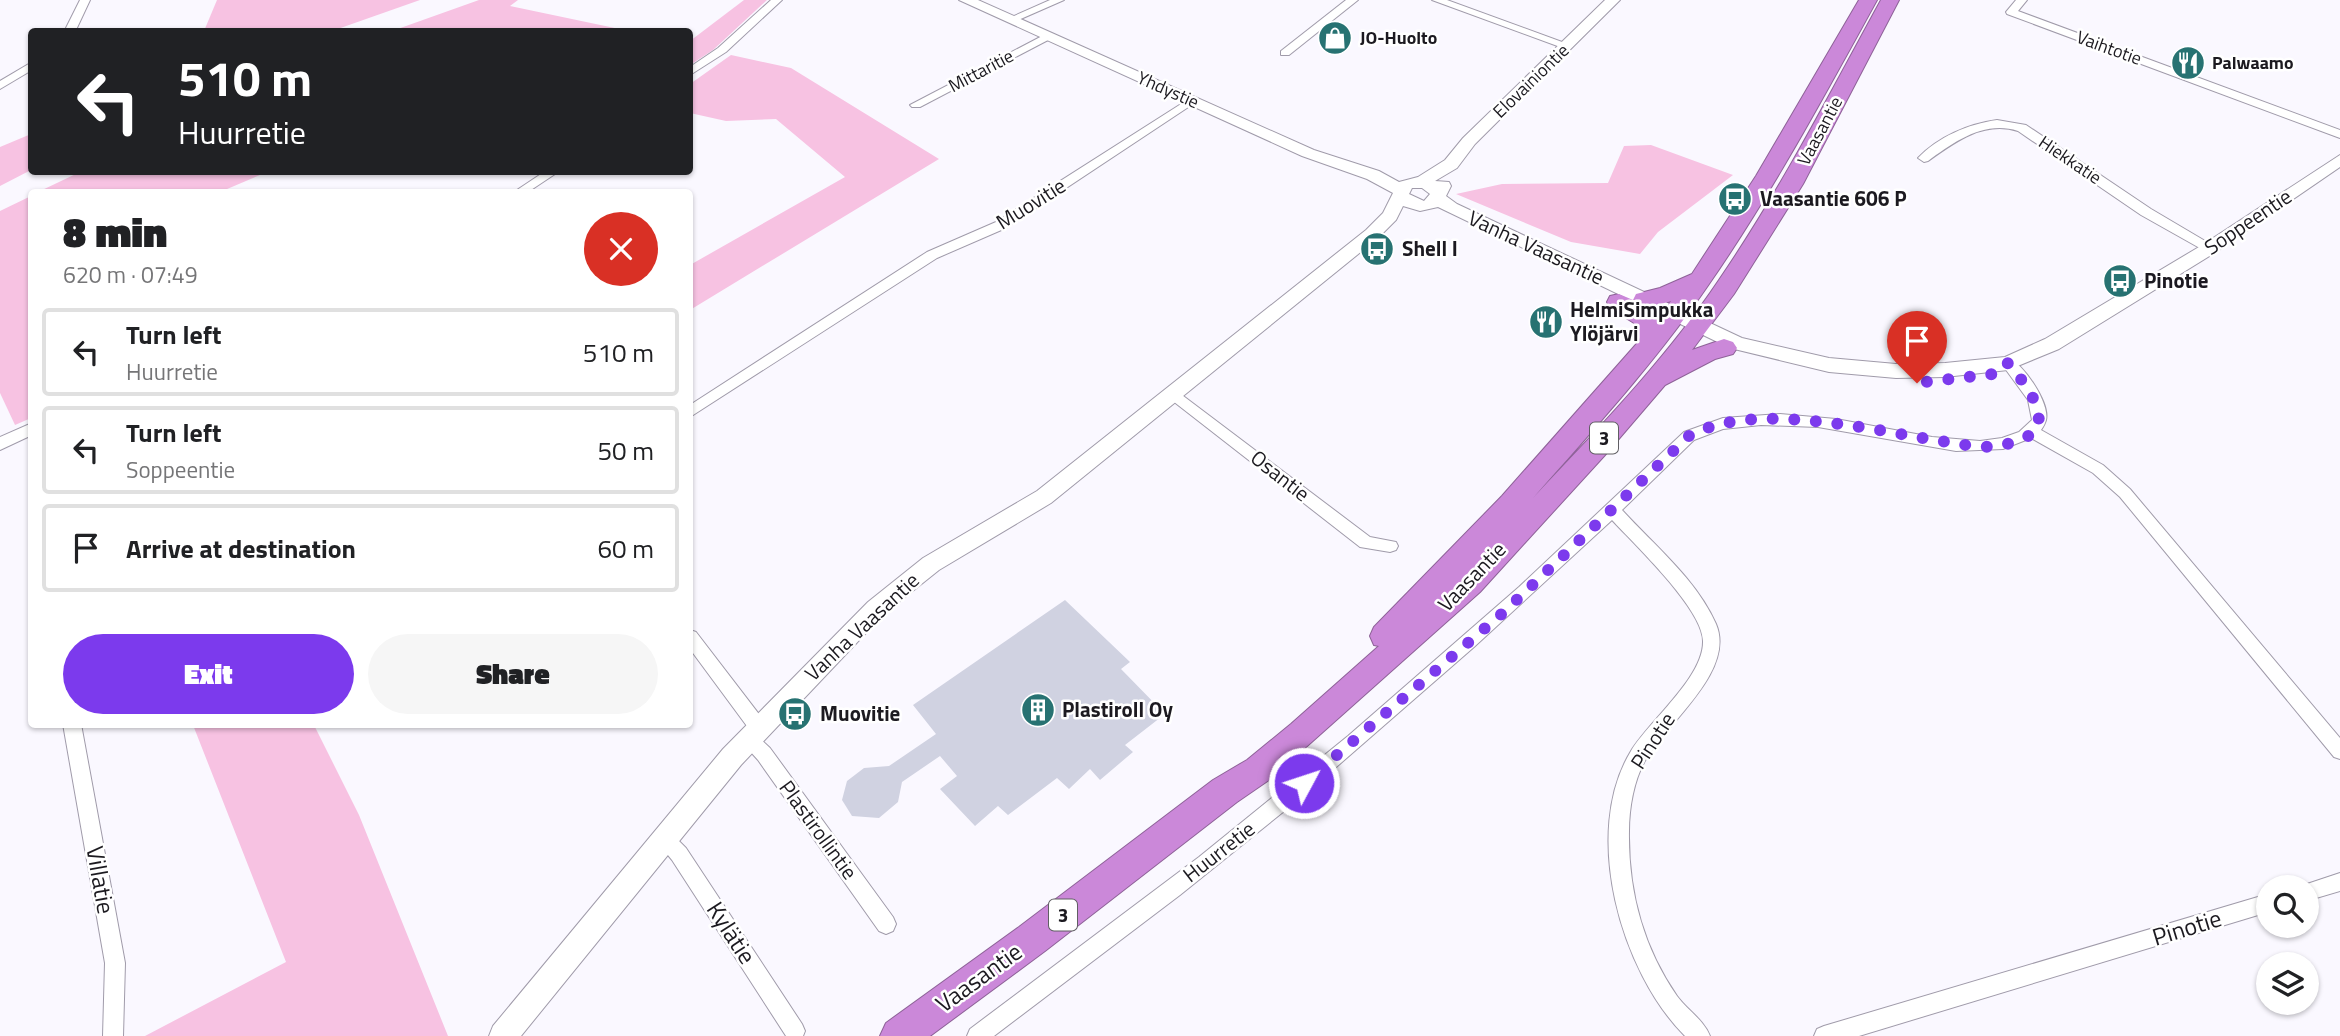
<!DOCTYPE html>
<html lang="en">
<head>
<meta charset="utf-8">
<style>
	body { margin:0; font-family:"Titillium Web",sans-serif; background:#f6f6f6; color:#202124; height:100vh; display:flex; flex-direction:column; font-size:26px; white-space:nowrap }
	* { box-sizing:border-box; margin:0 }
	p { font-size:23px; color:#757577 }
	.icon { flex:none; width:38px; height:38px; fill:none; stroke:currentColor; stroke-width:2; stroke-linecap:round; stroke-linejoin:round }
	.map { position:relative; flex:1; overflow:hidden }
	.side { position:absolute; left:28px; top:189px; width:665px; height:539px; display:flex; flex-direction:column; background:#fff; border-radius:7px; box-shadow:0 2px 5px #0004 }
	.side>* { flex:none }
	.guide { position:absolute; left:28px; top:28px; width:665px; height:147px; border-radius:7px; box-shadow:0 2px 5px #0004; background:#202124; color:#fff; overflow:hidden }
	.controls { position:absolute; left:2256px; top:875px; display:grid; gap:14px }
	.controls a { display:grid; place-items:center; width:63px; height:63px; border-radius:50%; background:#fff; box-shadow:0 2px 5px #0004; font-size:35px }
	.pin { position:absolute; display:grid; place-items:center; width:60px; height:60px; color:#fff; margin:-72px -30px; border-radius:50% 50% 50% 0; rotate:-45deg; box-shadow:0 0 7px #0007 }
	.pin .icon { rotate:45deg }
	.me { position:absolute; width:77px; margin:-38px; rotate:50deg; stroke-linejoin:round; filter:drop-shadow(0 0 5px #0008) }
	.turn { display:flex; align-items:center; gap:24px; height:147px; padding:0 35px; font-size:32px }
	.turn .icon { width:91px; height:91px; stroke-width:2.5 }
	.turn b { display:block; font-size:49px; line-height:60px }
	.round { display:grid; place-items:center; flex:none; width:74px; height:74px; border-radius:37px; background:#f6f6f6 }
	.headline { display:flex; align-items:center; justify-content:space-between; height:119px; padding:0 35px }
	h1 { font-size:42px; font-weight:800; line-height:52px }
	.primary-button { display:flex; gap:14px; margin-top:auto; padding:14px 35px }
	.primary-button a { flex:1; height:80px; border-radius:42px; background:#7c3aed; color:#fff; font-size:28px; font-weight:800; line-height:80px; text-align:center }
	.primary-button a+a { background:#f6f6f6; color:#202124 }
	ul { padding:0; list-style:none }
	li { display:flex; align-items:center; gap:21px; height:88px; margin:0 14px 10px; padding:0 21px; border:4px solid #e0e0e0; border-radius:7px }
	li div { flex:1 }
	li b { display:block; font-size:26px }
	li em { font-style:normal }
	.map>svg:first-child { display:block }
</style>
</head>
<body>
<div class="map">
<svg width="2340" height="1036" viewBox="0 0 2340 1036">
	<rect width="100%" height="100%" fill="#faf8ff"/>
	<g fill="#f7c2e2">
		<polygon points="217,0 420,0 332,31 204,31"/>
		<polygon points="479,0 518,0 510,6 629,31 392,31"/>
		<polygon points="744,0 767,0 713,50 690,65 690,41"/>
		<polygon points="731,55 791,68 939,159 690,310 690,265 845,177 776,119 726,121 690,113 690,84"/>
		<polygon points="31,134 31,170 0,186 0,147"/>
		<polygon points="1651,145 1733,175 1658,232 1640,254 1571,242 1456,194 1502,184 1608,183 1624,146"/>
		<polygon points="80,172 267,172 220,192 38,192"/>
		<polygon points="31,196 31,418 15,425 0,393 0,211"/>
		<polygon points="193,725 314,725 359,815 448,1036 145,1036 286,962"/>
	</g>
	<polygon fill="#d0d2e1" points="1065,600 1130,662 1121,669 1165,714 1125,745 1133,752 1100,780 1090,769 1069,789 1057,778 1008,815 998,806 975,826 940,789 957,776 940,756 902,782 898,802 879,818 852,816 842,800 847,781 864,768 889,766 936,734 913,705"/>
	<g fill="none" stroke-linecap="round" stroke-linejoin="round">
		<g stroke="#a09baa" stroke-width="2">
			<g id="street">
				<polygon points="80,0 90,0 75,32 64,32"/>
				<polygon points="771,0 782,0 726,52 690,75 690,67 718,48"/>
				<polygon points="1050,0 1064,0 1014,22 1005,20"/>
				<polygon points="1346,0 1358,0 1289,55 1281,55 1281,51"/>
				<polygon points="1432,0 1447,0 1573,46 1563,48"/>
				<polygon points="2016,0 2027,0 2018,11 2340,130 2340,138 2007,14 2006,12"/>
				<polygon points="1046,34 1052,37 1050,39 920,107 912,107 910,105"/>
				<polygon points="32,62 32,70 0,89 0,81"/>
				<polygon points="1192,97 1198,100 1196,102 1006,228 937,258 690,417 690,405 927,252 996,222"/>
				<path d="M1997,120L2026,125L2151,209L2217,248L2215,251H2205L2141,215L2018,131C1984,120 1954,142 1928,161L1924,162L1918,158C1938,137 1968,124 1997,120Z"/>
				<polygon points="544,172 558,172 528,192 514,192"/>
				<path d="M2008,358C2023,363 2050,403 2046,420C2045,424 2043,427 2041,430L2103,465L2130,489L2340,738V759L2334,757L2120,497L2093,473L2031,438L2003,449L1956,451L1818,427L1761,425L1723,429L1694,440L1622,510C1654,545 1697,580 1716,624C1736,671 1667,723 1646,759C1634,779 1629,808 1629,831C1628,890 1643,947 1677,996C1687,1010 1704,1020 1710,1036H1685C1621,972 1581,833 1631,751C1649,721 1704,677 1703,641C1703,609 1634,544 1612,520L1474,647L1303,796L1180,895L994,1036H967L970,1029L1199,857L1348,736L1519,587L1684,432L1723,418L1780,414L1836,419L1932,437L1980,441L2002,438L2019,432L2032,420L2028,400L2001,363Z"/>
				<polygon points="1174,389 1370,537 1396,542 1398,546 1396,550 1390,552 1360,547 1169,398 1167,394 1169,390"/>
				<polygon points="32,423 32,435 0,450 0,437"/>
				<polygon points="690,630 696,632 765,722 768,728 765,734 756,735 770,748 893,917 896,924 893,931 886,934 879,931 758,760 739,739 742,733 752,733 690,649"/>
				<polygon points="63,724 81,724 125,963 123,1036 103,1036 105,963"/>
				<polygon points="663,829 670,832 686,848 802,1024 805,1031 803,1036 786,1036 672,860 654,838 656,832"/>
				<polygon points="2340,873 2340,891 2306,901 2306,887 2298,887"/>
				<polygon points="2268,894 2268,912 1859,1036 1814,1036 1817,1029 1824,1026"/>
			</g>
		</g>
		<g stroke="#a09baa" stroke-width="2">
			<path id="secondary" d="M959,0H978L1314,150L1379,171L1399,182L1418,177L1445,160L1463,138L1605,0H1620L1475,144L1457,168L1435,181L1449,182L1451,186L1446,196L1457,204L1742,338L1829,358L1896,364L1945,363L2005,357L2045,339L2204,244L2340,155V167L2216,252L2059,349L2008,370L1945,377L1896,378L1829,372L1730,348L1438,207L1420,211L1403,206L1396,220L1378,238L1051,503L939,570L884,614L741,765L521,1036H489L493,1026L723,749L868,602L923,558L1037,491L1366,230L1383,213L1393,193L1367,179L1302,156ZM1412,188H1422L1430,194L1424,201L1409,194Z"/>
		</g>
		<g stroke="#8e6298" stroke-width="2">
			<path id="highway" d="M1859,0H1877C1824,96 1772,193 1709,284C1657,360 1594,429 1533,498C1598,429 1666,359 1719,280C1780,191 1829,95 1881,0H1899L1803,184L1734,294L1692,350L1724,339L1733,342L1737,348L1733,354L1715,359L1665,385L1605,455L1480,592L1269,780L1237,802L1045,951L930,1036H880L886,1023L1019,927L1213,780L1247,760L1291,724L1379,646L1374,645L1370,636L1374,627L1502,496L1640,340L1634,323L1610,308L1607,302L1610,296L1619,294L1633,300L1636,294L1660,288L1692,274L1756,176ZM1671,301L1657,319L1646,308L1668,302Z"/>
		</g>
		<use href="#street" fill="#fff" fill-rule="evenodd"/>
		<use href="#secondary" fill="#fff" fill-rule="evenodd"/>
		<use href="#highway" fill="#cb88d9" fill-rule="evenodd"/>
	</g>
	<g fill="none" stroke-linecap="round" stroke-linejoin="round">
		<path stroke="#7c3aed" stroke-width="12" stroke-dasharray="0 21.6" d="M1304,783L1504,612L1689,436C1764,395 1900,439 1983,447C2060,442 2046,408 2008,363L2001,373L1917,383"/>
	</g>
	<defs>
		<g id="shop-disc" transform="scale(1.75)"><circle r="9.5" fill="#277272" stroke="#fff"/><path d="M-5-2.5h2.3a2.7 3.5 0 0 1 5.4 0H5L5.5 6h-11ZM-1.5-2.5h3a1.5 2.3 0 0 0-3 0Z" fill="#fff"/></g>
		<g id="restaurant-disc" transform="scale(1.75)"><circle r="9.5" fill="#277272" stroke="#fff"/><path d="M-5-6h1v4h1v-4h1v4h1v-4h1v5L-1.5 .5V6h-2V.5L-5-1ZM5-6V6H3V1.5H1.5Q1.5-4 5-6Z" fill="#fff"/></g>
		<g id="bus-disc" transform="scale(1.75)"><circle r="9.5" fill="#277272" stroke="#fff"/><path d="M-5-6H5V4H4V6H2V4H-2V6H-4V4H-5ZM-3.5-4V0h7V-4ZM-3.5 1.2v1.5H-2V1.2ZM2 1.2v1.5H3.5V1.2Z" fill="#fff"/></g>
		<g id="building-disc" transform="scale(1.75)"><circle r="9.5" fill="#277272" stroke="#fff"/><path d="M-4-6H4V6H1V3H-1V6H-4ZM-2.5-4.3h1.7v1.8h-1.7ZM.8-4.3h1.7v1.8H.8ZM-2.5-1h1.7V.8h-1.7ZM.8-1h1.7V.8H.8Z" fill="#fff"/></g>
	</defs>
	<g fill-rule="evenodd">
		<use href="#shop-disc" x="1335" y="38"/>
		<use href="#restaurant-disc" x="2188" y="63"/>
		<use href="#bus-disc" x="1735" y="199"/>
		<use href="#bus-disc" x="1377" y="249"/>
		<use href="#bus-disc" x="2120" y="281"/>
		<use href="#restaurant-disc" x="1546" y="322"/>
		<use href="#building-disc" x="1038" y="710"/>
		<use href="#bus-disc" x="795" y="714"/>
	</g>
	<g text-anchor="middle" stroke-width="5" stroke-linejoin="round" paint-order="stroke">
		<g font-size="18" font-weight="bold" fill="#1c1a20" stroke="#fff" text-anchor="start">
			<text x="1360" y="44">JO-Huolto</text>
			<text x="2212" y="69">Palwaamo</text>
		</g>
		<g font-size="18" fill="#1c1a20" stroke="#fff">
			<text transform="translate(2109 48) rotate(20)" y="6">Vaihtotie</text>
			<text transform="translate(981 71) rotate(-28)" y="6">Mittaritie</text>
			<text transform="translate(1531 81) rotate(-44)" y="6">Elovainiontie</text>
			<text transform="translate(1168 90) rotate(24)" y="6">Yhdystie</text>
			<text transform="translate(1820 131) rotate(-62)" y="6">Vaasantie</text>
			<text transform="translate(2070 160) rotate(34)" y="6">Hiekkatie</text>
		</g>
		<g fill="#fff" stroke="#605f63" stroke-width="2">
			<rect x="1590" y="422.5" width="28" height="31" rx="5"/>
			<rect x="1049" y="899.5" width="28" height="31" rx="5"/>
		</g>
		<g font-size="19" font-weight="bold" fill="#1c1a20">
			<text x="1604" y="445">3</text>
			<text x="1063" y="922">3</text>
		</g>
		<g font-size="21" font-weight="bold" fill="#1c1a20" stroke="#fff" text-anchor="start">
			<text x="1760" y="206">Vaasantie 606 P</text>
			<text x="1402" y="256">Shell I</text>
			<text x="2144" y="288">Pinotie</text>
			<text x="1570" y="317">HelmiSimpukka<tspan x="1570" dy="24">Ylöjärvi</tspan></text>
			<text x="1062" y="717">Plastiroll Oy</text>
			<text x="820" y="721">Muovitie</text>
		</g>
		<g font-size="21" fill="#1c1a20" stroke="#fff">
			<text transform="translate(1031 204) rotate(-32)" y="7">Muovitie</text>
			<text transform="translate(2248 222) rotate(-34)" y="7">Soppeentie</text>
			<text transform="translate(1536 248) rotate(25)" y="7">Vanha Vaasantie</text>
			<text transform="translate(1280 476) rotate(38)" y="7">Osantie</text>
			<text transform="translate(1472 577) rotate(-46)" y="7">Vaasantie</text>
			<text transform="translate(862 627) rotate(-43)" y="7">Vanha Vaasantie</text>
			<text transform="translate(1653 741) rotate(-57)" y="7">Pinotie</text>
			<text transform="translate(818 830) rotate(54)" y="7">Plastirollintie</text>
			<text transform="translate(1219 852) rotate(-38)" y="7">Huurretie</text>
		</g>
		<g font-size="24" fill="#1c1a20" stroke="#fff">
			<text transform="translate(100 880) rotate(80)" y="8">Villatie</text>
			<text transform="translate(2187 928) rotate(-17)" y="8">Pinotie</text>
			<text transform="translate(731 933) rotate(57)" y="8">Kylätie</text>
			<text transform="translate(979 978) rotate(-36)" y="8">Vaasantie</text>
		</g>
	</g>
</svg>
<div class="controls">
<a><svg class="icon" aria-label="search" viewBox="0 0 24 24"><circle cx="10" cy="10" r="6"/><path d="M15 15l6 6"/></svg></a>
<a><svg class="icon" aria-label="layers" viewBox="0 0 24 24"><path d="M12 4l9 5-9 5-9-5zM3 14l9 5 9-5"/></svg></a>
</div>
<div class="pin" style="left:1917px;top:383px;background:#d93025"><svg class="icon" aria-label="arrive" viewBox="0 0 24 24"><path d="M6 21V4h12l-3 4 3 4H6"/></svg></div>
<svg class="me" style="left:1304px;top:783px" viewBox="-20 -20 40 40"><circle r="17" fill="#7c3aed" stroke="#fff" stroke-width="3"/><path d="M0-11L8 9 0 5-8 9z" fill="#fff"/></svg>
<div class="guide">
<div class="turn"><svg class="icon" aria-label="left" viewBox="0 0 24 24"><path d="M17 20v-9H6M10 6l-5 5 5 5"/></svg><div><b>510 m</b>Huurretie</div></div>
</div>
<section class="side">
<div class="headline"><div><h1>8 min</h1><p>620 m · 07:49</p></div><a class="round" style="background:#d93025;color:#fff"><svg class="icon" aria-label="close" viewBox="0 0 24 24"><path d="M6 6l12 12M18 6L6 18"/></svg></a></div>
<ul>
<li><svg class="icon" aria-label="left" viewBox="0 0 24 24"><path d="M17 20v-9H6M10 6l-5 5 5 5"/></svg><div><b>Turn left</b><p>Huurretie</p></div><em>510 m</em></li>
<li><svg class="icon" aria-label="left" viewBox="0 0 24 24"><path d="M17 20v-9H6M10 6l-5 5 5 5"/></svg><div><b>Turn left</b><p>Soppeentie</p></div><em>50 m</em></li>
<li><svg class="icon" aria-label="arrive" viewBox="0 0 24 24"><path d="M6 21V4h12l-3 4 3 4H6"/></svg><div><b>Arrive at destination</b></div><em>60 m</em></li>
</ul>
<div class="primary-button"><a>Exit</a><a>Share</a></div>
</section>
</div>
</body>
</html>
